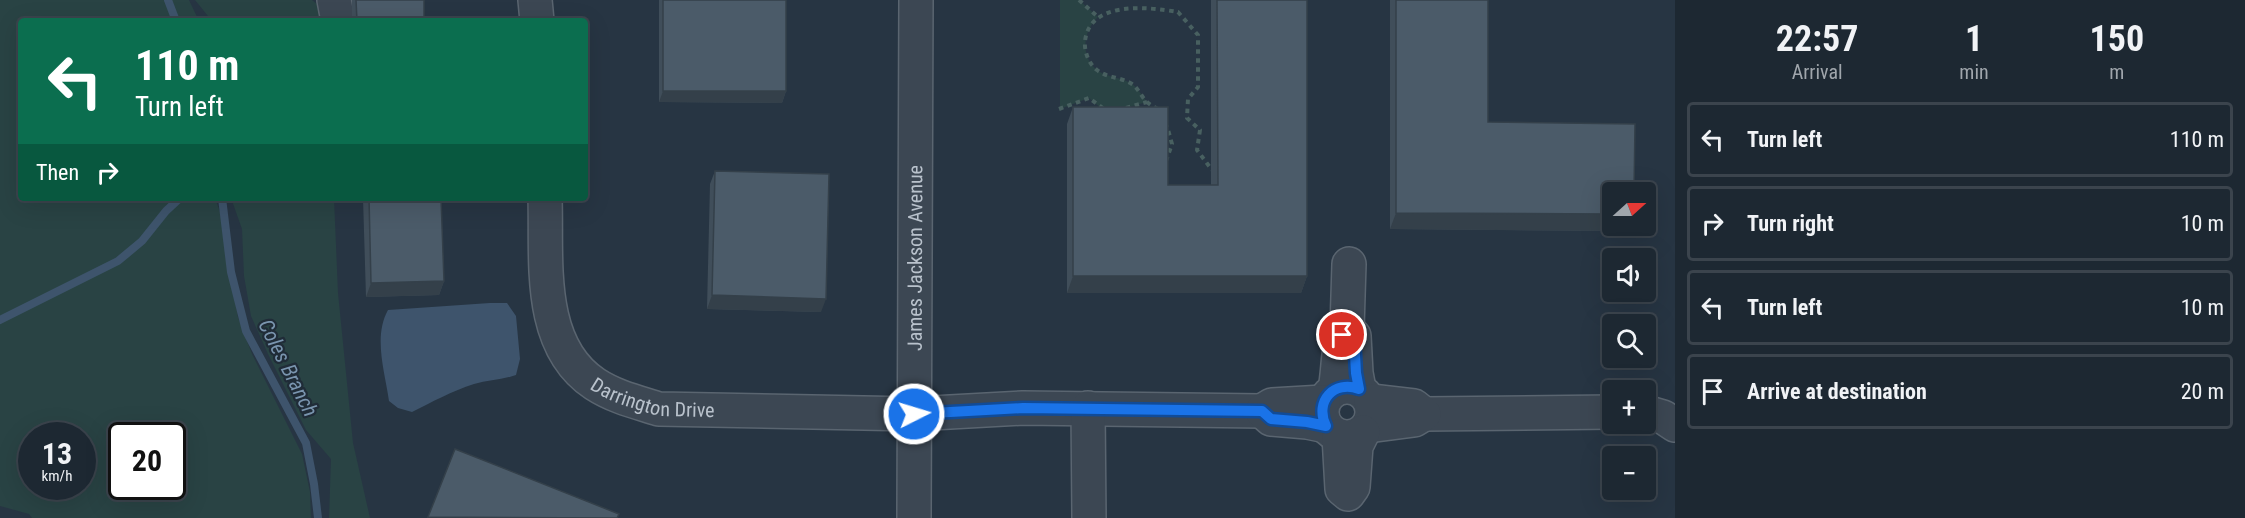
<!DOCTYPE html>
<html lang="en">
<head>
<meta charset="utf-8">
<style>
	body { margin:0; font-family:"Roboto Condensed",sans-serif; background:#2a343e; color:#f1f3f6; height:100vh; display:flex; flex-direction:column; font-size:22px; white-space:nowrap }
	* { box-sizing:border-box; margin:0 }
	p { font-size:20px; color:#a0a6ac }
	.icon { flex:none; width:33px; height:33px; fill:none; stroke:currentColor; stroke-width:2; stroke-linecap:round; stroke-linejoin:round }
	.map { position:relative; flex:1; overflow:hidden }
	.side { display:flex; flex-direction:column; background:#1d2832; width:570px }
	.side>* { flex:none }
	.guide { position:absolute; left:18px; top:18px; width:570px; height:183px; border-radius:6px; box-shadow:0 6px 24px #0002,0 0 0 2px #3b444d; background:#0b6e4f; color:#fff; overflow:hidden }
	.needle { width:39px; rotate:69deg }
	.buttons { position:absolute; left:1602px; top:182px; display:grid; gap:12px }
	.buttons a { display:grid; place-items:center; width:54px; height:54px; border-radius:6px; background:#1d2832; box-shadow:0 6px 24px #0002,0 0 0 2px #3b444d; font-size:30px }
	.speed { position:absolute; left:18px; top:422px; display:flex; gap:12px; font-size:30px; font-weight:700; text-align:center }
	.speed>* { display:grid; place-content:center; width:78px; height:78px; border-radius:50%; background:#1d2832; box-shadow:0 6px 24px #0002,0 0 0 2px #3b444d; line-height:1 }
	.speed small { font-size:15px; font-weight:400 }
	.speed .limit { border:3px solid #111; border-radius:9px; background:#fff; color:#111 }
	.pin { position:absolute; display:grid; place-items:center; width:51px; height:51px; color:#fff; margin:-26px; border:3px solid #fff; border-radius:50%; box-shadow:0 2px 6px #0007 }
	.me { position:absolute; width:66px; margin:-33px; rotate:85deg; stroke-linejoin:round; filter:drop-shadow(0 0 4px #0008) }
	.turn { display:flex; align-items:center; gap:21px; height:126px; padding:0 18px; font-size:27px }
	.turn .icon { width:78px; height:78px; stroke-width:2.5 }
	.turn b { display:block; font-size:42px; line-height:51px }
	.then { display:flex; align-items:center; height:57px; padding:0 18px; background:#0003; gap:12px; font-size:22px }
	.eta { display:flex; justify-content:space-evenly; align-items:center; height:102px; text-align:center }
	.eta b { font-size:36px; font-weight:700; line-height:42px }
	ul { padding:0; list-style:none }
	li { display:flex; align-items:center; gap:18px; height:75px; margin:0 12px 9px; padding:0 6px; border:3px solid #3b444d; border-radius:6px }
	li div { flex:1 }
	li b { display:block; font-size:22px }
	li em { font-style:normal }
	main { display:flex; flex:1; min-height:0 }
	.map>svg:first-child { display:block }
</style>
</head>
<body>
<main>
<div class="map">
<svg width="1675" height="518" viewBox="0 0 1675 518">
	<rect width="100%" height="100%" fill="#273543"/>
	<g fill="#294344" fill-rule="evenodd">
		<path d="M0,0H189L199,21H21V198H215L220,212L238,317L252,354L302,454L310,492L311,518H32L29,514L0,506ZM32,435H82V486H32ZM122,435H172V486H122Z"/>
		<polygon points="195,0 312,0 322,8 326,21 212,21"/>
		<path d="M1060,0H1079L1098,17C1083,31 1080,56 1097,70C1107,78 1122,77 1132,84C1138,88 1143,97 1147,102L1122,109L1101,108L1089,98L1060,109Z"/>
		<polygon points="231,198 334,198 338,293 353,443 370,518 329,518 331,459 306,430 268,354 251,316 244,276 242,229"/>
	</g>
	<path fill="#3e546c" d="M490,303H507L516,316L520,359L516,375C502,380 488,380 474,384C452,391 432,402 412,412L398,408L389,401C385,372 373,337 388,310Z"/>
	<g fill="none" stroke-linecap="round" stroke-linejoin="round">
		<g stroke="#3e546c" stroke-width="8">
			<polyline points="168,0 176,21"/>
			<polyline points="222,198 231,272 246,331 306,443 314,484 318,518"/>
			<polyline points="0,320 118,261 142,241 166,211 180,198"/>
		</g>
		<g stroke="#5a6570" stroke-width="36">
			<g id="minor">
				<polyline points="334,0 338,21"/>
				<polyline points="535,0 537,21"/>
				<path id="s1" d="M545,198C547,260 536,345 595,384C615,397 637,402 659,409L914,414L1023,408L1262,411"/>
				<polyline points="1347,328 1349,264"/>
				<circle cx="1347" cy="412" r="25"/>
				<path d="M1335,389C1339,371 1337,342 1347,328L1354,336L1356,373L1359,389"/>
				<polyline points="1323,402 1272,405 1262,411 1271,419 1307,422 1326,426"/>
				<polyline points="1088,408 1089,518"/>
				<polyline points="1646,412 1663,417 1675,425"/>
				<polyline points="1424,414 1612,412"/>
				<polyline points="1368,426 1414,420 1424,414 1414,406 1371,401"/>
				<polyline points="1339,436 1342,489 1348,494 1353,487 1356,446 1363,432"/>
				<path id="s2" d="M914,518L916,0"/>
			</g>
		</g>
		<g stroke="#486060" stroke-width="4" stroke-dasharray="4.5 4.5" stroke-linecap="butt">
			<polyline points="1079,0 1098,17"/>
			<polyline points="1126,108 1147,102"/>
			<polyline points="1059,109 1089,98 1104,109"/>
			<path d="M1158,109C1154,107 1150,105 1146,101C1141,96 1138,88 1132,84C1121,77 1107,78 1097,70C1089,64 1084,52 1085,41C1090,0 1148,7 1178,12L1198,35V87L1188,99L1187,118L1200,130L1197,150L1212,170"/>
			<polyline points="1166,161 1172,144 1167,126"/>
		</g>
		<use href="#minor" stroke="#3c4753" stroke-width="33"/>
	</g>
	<g fill="#404e5a">
		<rect x="352" y="0" width="72" height="21"/>
		<polygon points="659,0 786,0 786,91 782,103 659,102"/>
		<polygon points="1211,0 1307,0 1307,276 1301,293 1067,293 1067,124 1073,107 1168,185 1211,185"/>
		<polygon points="1390,0 1488,0 1488,122 1628,231 1390,229"/>
		<polygon points="715,171 821,312 707,309 710,184"/>
		<polygon points="363,198 441,198 444,281 439,295 366,297"/>
	</g>
	<g fill="#34404a">
		<polygon points="663,91 786,91 782,103 659,102"/>
		<polygon points="1396,213 1612,214 1612,225 1631,225 1628,231 1390,229"/>
		<polygon points="1073,276 1307,276 1301,293 1067,293"/>
		<polygon points="444,281 439,295 366,297 371,283"/>
		<polygon points="712,295 826,299 821,312 707,309"/>
	</g>
	<g fill="#4b5b69" stroke="#34404a" stroke-width="1.5">
		<polygon points="356,0 424,0 424,21 357,21"/>
		<rect x="663" y="0" width="123" height="91"/>
		<polygon points="1217,0 1307,0 1307,276 1073,276 1073,107 1168,107 1168,185 1218,185"/>
		<polygon points="1396,0 1488,0 1488,122 1635,124 1634,192 1612,192 1612,214 1396,213"/>
		<polygon points="715,171 829,174 826,299 712,295"/>
		<polygon points="369,198 441,198 444,281 371,283"/>
		<polygon points="455,449 619,514 617,518 428,517"/>
	</g>
	<g fill="none" stroke-linecap="round" stroke-linejoin="round">
		<g stroke="#114b97" stroke-width="15">
			<path id="route" d="M914,414L1023,408L1262,411L1271,419L1307,422L1326,426C1314,401 1334,380 1359,389L1356,373L1354,336L1347,328L1342,335"/>
		</g>
		<use href="#route" stroke="#1a73e8" stroke-width="10"/>
	</g>
	<g text-anchor="middle" stroke-width="4.5" stroke-linejoin="round" paint-order="stroke">
		<g font-size="20" fill="#b9c2cc" stroke="#202c38">
			<text dy="7" stroke="none"><textPath href="#s2" startOffset="260">James Jackson Avenue</textPath></text>
			<text dy="7" stroke="none"><textPath href="#s1" startOffset="262">Darrington Drive</textPath></text>
		</g>
		<g font-size="21" font-style="italic" fill="#7a95af" stroke="#202c38">
			<text transform="translate(288 368) rotate(63)" y="7">Coles Branch</text>
		</g>
	</g>
</svg>
<div class="buttons">
<a><svg class="needle" viewBox="-14 -14 28 28"><path d="M0-13l5 13h-10z" fill="#e53935"/><path d="M0 13l5-13h-10z" fill="#a0a6ac"/></svg></a>
<a><svg class="icon" aria-label="sound" viewBox="0 0 24 24"><path d="M4 9h4l5-4v14l-5-4H4zM17 9q2 3 0 6"/></svg></a>
<a><svg class="icon" aria-label="search" viewBox="0 0 24 24"><circle cx="10" cy="10" r="6"/><path d="M15 15l6 6"/></svg></a>
<a>+</a>
<a>−</a>
</div>
<div class="speed"><div>13<small>km/h</small></div><div class="limit">20</div></div>
<div class="pin" style="left:1342px;top:335px;background:#d93025"><svg class="icon" aria-label="arrive" viewBox="0 0 24 24"><path d="M6 21V4h12l-3 4 3 4H6"/></svg></div>
<svg class="me" style="left:914px;top:414px" viewBox="-20 -20 40 40"><circle r="17" fill="#1a73e8" stroke="#fff" stroke-width="3"/><path d="M0-11L8 9 0 5-8 9z" fill="#fff"/></svg>
<div class="guide">
<div class="turn"><svg class="icon" aria-label="left" viewBox="0 0 24 24"><path d="M17 20v-9H6M10 6l-5 5 5 5"/></svg><div><b>110 m</b>Turn left</div></div>
<div class="then">Then<svg class="icon" aria-label="right" viewBox="0 0 24 24"><path d="M7 20v-9h11M14 6l5 5-5 5"/></svg></div>
</div>
</div>
<section class="side">
<div class="eta">
<div><b>22:57</b><p>Arrival</p></div>
<div><b>1</b><p>min</p></div>
<div><b>150</b><p>m</p></div>
</div>
<ul>
<li><svg class="icon" aria-label="left" viewBox="0 0 24 24"><path d="M17 20v-9H6M10 6l-5 5 5 5"/></svg><div><b>Turn left</b></div><em>110 m</em></li>
<li><svg class="icon" aria-label="right" viewBox="0 0 24 24"><path d="M7 20v-9h11M14 6l5 5-5 5"/></svg><div><b>Turn right</b></div><em>10 m</em></li>
<li><svg class="icon" aria-label="left" viewBox="0 0 24 24"><path d="M17 20v-9H6M10 6l-5 5 5 5"/></svg><div><b>Turn left</b></div><em>10 m</em></li>
<li><svg class="icon" aria-label="arrive" viewBox="0 0 24 24"><path d="M6 21V4h12l-3 4 3 4H6"/></svg><div><b>Arrive at destination</b></div><em>20 m</em></li>
</ul>
</section>
</main>
</body>
</html>
